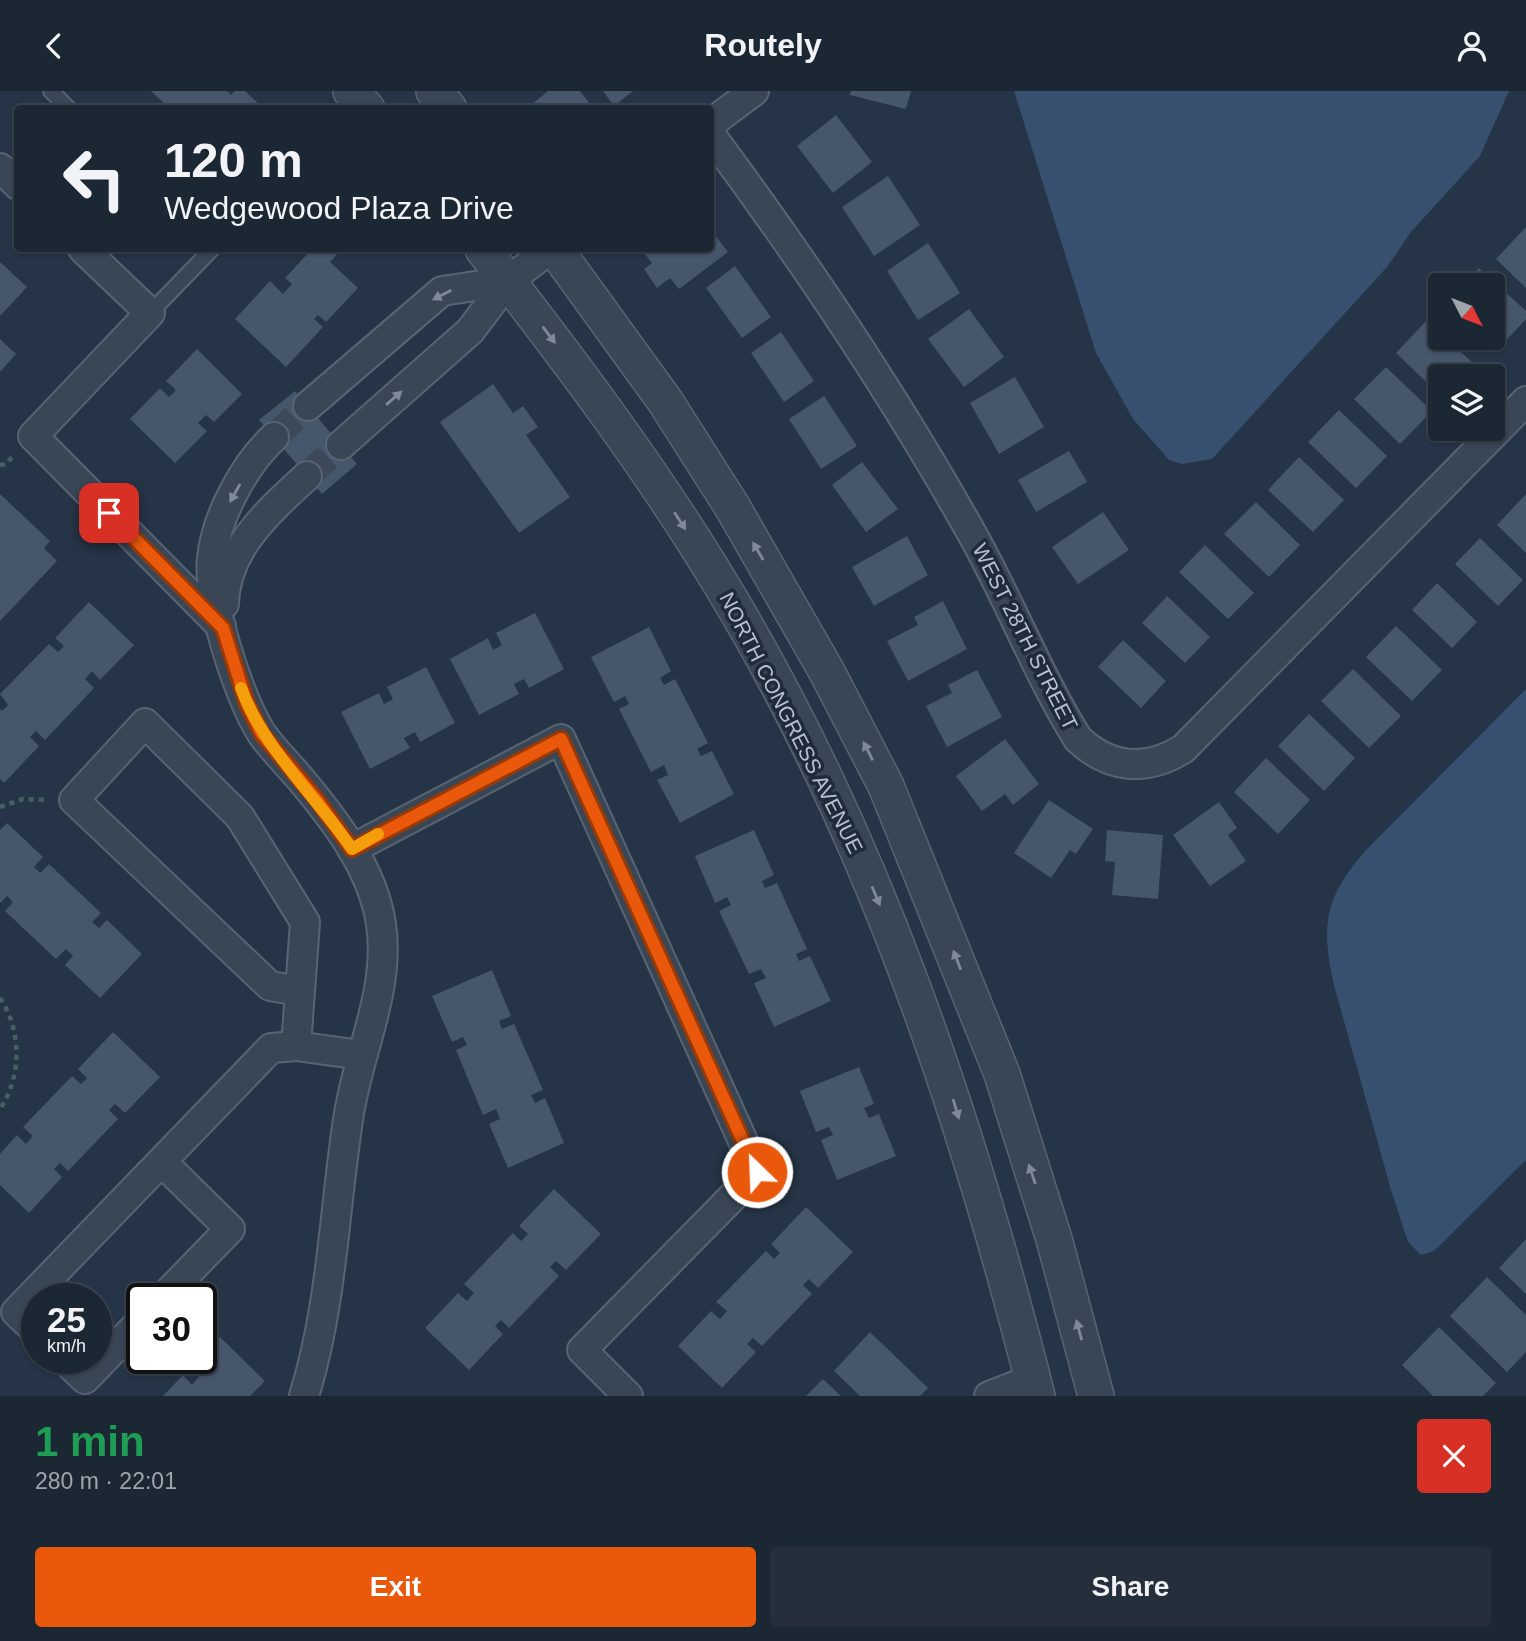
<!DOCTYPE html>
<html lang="en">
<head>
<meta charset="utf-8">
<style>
	body { margin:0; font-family:Helvetica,sans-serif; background:#252f3c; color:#f1f3f6; height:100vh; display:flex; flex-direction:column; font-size:26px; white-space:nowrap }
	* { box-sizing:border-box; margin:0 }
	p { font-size:23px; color:#a0a5ac }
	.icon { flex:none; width:38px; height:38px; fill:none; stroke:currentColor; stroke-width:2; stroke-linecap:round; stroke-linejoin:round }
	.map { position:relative; height:1305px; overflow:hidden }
	.details { display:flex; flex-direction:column; background:#1c2734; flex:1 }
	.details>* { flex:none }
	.guide { position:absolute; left:14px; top:14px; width:700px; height:147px; border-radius:7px; box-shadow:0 2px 5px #0004,0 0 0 2px #3a444f; background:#1c2734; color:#f1f3f6; overflow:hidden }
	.needle { width:46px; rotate:132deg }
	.tools { position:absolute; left:1428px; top:182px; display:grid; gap:14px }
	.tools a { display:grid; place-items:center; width:77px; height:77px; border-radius:7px; background:#1c2734; box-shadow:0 2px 5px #0004,0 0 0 2px #3a444f; font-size:35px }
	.speed { position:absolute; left:21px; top:1192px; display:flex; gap:14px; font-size:35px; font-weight:700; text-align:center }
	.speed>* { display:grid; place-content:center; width:91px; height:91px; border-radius:50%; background:#1c2734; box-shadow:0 2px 5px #0004,0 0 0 2px #3a444f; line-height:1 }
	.speed small { font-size:18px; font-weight:400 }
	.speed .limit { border:4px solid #111; border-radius:10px; background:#fff; color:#111 }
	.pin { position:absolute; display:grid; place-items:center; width:60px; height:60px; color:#fff; margin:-30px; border-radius:14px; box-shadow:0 4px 10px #0006 }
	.me { position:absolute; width:77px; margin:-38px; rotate:336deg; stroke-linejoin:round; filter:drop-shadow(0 0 5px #0008) }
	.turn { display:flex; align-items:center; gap:24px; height:147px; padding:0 35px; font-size:32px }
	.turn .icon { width:91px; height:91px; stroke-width:2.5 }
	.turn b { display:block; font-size:49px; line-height:60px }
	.round { display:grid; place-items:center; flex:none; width:74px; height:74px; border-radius:7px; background:#252f3c }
	.headline { display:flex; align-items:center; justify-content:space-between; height:119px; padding:0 35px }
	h1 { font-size:42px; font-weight:800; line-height:52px; color:#1e9e55 }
	.action { display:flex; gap:14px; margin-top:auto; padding:14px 35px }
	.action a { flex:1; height:80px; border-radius:7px; background:#ea580c; color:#fff; font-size:28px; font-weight:800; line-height:80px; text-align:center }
	.action a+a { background:#252f3c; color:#f1f3f6 }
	header { display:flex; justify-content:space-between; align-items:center; height:91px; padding:0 35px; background:#1c2734; font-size:32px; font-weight:800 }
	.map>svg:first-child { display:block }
</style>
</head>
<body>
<header><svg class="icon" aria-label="back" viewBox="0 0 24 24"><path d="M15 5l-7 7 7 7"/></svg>Routely<svg class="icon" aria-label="person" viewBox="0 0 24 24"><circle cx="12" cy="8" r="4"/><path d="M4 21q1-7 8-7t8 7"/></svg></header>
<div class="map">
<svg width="1526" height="1305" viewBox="0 0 1526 1305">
	<rect width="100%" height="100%" fill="#253446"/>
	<g fill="#37506f">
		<polygon points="1014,0 1509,0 1480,65 1411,141 1387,176 1212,368 1182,373 1169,369 1133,328 1096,262"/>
		<path d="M1526,598V1069L1434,1160L1421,1164L1408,1151L1391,1099L1334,894C1320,832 1325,805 1368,757Z"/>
	</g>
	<g fill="#46566b">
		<polygon points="151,0 227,0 231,4 235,0 245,0 264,18 170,18"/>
		<polygon points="548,0 580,0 594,18 526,18"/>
		<polygon points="603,0 633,0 614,15"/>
		<polygon points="851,0 911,0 906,18 850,4"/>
		<polygon points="836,24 872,71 833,102 797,55"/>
		<polygon points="888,85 920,134 874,165 842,116"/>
		<polygon points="1526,136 1526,197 1496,168"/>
		<polygon points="710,138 728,161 679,198 670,187 657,197 644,178 652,172 641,158 710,158"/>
		<polygon points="928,152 960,202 918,229 887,180"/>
		<polygon points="312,158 342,158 330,171 358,197 326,231 318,224 314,228 323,236 286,276 235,228 270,190 283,203 292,193 285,187"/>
		<polygon points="0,171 27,196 0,225"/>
		<polygon points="735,175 771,226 742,247 706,197"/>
		<polygon points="1479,177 1526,220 1526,228 1499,257 1488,247 1493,247 1493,194 1462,194"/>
		<polygon points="969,218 1004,266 964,296 928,248"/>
		<polygon points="1427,229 1440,242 1440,247 1446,247 1476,275 1466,285 1440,285 1440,304 1396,262"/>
		<polygon points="781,241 814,290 784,311 751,262"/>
		<polygon points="0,248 16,263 0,281"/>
		<polygon points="197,258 242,303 214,331 206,324 198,332 207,340 175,372 130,328 160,297 169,306 176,299 166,290"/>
		<polygon points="1386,276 1432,320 1400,353 1354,308"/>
		<polygon points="1015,286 1044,336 999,363 970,312"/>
		<polygon points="493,293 513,322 523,315 538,336 526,344 570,406 519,442 440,331"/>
		<polygon points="295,300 357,373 322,403 259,329"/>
		<polygon points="824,305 857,355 821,378 789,328"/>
		<polygon points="1339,319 1387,365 1356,397 1308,351"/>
		<polygon points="1069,360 1087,391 1036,421 1018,389"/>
		<polygon points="1299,366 1344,409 1313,441 1268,399"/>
		<polygon points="862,371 898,418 866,441 832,394"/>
		<polygon points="0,403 50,450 44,457 57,470 0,530"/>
		<polygon points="1526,403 1526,462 1497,434"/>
		<polygon points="1256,411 1300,454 1269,486 1224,443"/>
		<polygon points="1103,421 1129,459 1078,493 1052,456"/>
		<polygon points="907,445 928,484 874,515 852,476"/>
		<polygon points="1480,447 1523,489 1498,515 1455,473"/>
		<polygon points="1205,454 1254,502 1228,528 1179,481"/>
		<polygon points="1437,492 1477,531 1452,557 1412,519"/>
		<polygon points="1167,505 1210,546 1185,572 1142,532"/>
		<polygon points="943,510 967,558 908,590 887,550 918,534 914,526"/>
		<polygon points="89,511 134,554 100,589 92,580 85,588 94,597 45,649 36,640 30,646 39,655 4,692 0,688 0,618 2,620 8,614 0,603 49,553 58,561 64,555 55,547"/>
		<polygon points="535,522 564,578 529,597 524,588 514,593 519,603 479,624 450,568 488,547 493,559 502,554 496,542"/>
		<polygon points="1396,535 1442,579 1412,610 1366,566"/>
		<polygon points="649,536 671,580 660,587 664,594 675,588 708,652 697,658 701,665 712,660 734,703 680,732 657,689 668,684 664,674 651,681 619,618 629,613 625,605 614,611 591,566"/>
		<polygon points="1123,549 1166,590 1141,617 1098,576"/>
		<polygon points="426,576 455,632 420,651 415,641 404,647 410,657 370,678 341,621 379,602 384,613 393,608 387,596"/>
		<polygon points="1353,578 1401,625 1369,657 1321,610"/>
		<polygon points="977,579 1002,626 947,656 926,615 952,602 948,594"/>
		<polygon points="1309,623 1355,667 1324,700 1278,655"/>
		<polygon points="1005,648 1039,693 1013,714 1005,703 982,720 956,685"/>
		<polygon points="1266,667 1310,709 1278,743 1234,701"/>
		<polygon points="1049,709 1093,738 1076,763 1070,759 1051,787 1014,762"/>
		<polygon points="1219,711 1237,737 1228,744 1246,770 1210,795 1173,744"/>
		<polygon points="7,732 43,766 34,776 40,782 49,773 101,822 92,831 99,837 107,829 142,863 100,907 65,874 73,865 66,858 56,868 5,820 13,811 7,805 0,812 0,739"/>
		<polygon points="754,739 774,784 762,790 765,797 777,792 807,858 796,863 799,870 810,865 831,910 774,936 754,892 766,887 761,878 749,883 719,820 731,814 727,806 715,812 695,765"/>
		<polygon points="1107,739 1163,744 1158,808 1112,804 1115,771 1105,770"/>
		<polygon points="492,879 511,925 499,930 502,938 514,933 543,999 531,1004 535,1012 545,1007 564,1052 508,1077 489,1033 500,1028 496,1018 483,1024 456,959 467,954 463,946 452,951 432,905"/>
		<polygon points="113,941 160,986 125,1022 115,1013 109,1019 118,1028 68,1080 60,1072 54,1078 62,1086 29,1122 0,1094 0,1063 17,1044 26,1053 33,1045 23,1036 72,985 81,993 87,987 78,978"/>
		<polygon points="859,976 874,1013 864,1017 869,1027 879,1023 896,1065 837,1089 821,1049 833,1044 829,1036 816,1041 800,1000"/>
		<polygon points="554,1098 601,1143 566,1179 556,1170 550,1176 559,1185 509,1237 501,1229 495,1235 503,1243 469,1279 425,1237 458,1202 467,1210 474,1202 464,1193 513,1142 521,1150 528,1143 519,1135"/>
		<polygon points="806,1116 853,1161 818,1197 809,1188 803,1194 812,1203 762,1255 753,1247 747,1253 756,1261 722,1297 678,1255 711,1220 720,1228 727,1220 716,1211 766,1160 774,1168 780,1162 771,1153"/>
		<polygon points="1526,1148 1526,1203 1499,1177"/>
		<polygon points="1487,1186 1526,1224 1526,1261 1507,1281 1450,1225"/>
		<polygon points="1439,1236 1496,1292 1483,1305 1433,1305 1402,1274"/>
		<polygon points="870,1241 928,1297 920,1305 860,1305 834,1280"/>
		<polygon points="220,1246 265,1290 250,1305 163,1305 183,1284 192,1294 199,1286 189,1277"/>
		<polygon points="823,1288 841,1305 806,1305"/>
	</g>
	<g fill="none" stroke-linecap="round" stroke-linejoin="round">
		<g stroke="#3b495b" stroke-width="28" stroke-dasharray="28 14" stroke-linecap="butt">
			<polyline points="274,346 308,315"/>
			<polyline points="307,385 341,354"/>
		</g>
		<g stroke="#586473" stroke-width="18">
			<g id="service">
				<polyline points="51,0 69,18"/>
				<polyline points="150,222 212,158"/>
			</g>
		</g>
		<g stroke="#586473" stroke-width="32">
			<g id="minor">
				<polyline points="710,33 754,0"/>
				<path d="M710,43C805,171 893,302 971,441C1009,508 1038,584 1078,648C1110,678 1146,681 1183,658L1526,310"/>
				<polyline points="0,77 18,94"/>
				<polyline points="83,158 150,222 33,345 221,535"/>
				<polyline points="308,315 442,200 508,190"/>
				<path d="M274,346C244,374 216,426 212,467C207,508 239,608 262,643C274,660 290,675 303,691C337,732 373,779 381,833C391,900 357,963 348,1029C334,1121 332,1215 304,1305"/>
				<polyline points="341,354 470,240 508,190 550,158"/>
				<path d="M224,513C225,458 269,420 307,385"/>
				<polyline points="352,758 561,648 757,1081 582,1259 628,1305"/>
				<polyline points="296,955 305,831 240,726 145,632 74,709 270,895 299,900"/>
				<polyline points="162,1071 230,1138 162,1208"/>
				<polyline points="37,1241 16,1221 271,957 296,955 361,964"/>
				<polyline points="63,1267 85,1288 142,1229"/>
				<polyline points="989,1305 1033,1288"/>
			</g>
		</g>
		<g stroke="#586473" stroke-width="38">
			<g id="tertiary">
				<polyline points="351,0 367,18"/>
				<polyline points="434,0 449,18"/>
				<path d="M483,158C567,266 651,377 722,495C873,744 966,1024 1037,1305"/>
				<polyline points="555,158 665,310 733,417 827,581 886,695 1002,983 1054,1148 1096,1305"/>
			</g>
		</g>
		<g stroke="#456163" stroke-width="4.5" stroke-dasharray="5 5" stroke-linecap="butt">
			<polyline points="0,374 6,373 15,363"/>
			<polyline points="0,716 23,708 48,709"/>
			<path d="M0,907C22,940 22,985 0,1018"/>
		</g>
		<use href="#service" stroke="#394655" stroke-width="14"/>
		<use href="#minor" stroke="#394655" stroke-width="28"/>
		<use href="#tertiary" stroke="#394655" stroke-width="35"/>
	</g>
	<defs><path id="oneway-solid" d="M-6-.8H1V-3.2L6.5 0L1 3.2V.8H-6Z" transform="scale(1.75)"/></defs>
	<g fill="#7e8a98">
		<use href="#oneway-solid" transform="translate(442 204) rotate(153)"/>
		<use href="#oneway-solid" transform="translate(549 244) rotate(53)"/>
		<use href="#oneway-solid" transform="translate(394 307) rotate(-41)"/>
		<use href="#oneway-solid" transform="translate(235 402) rotate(119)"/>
		<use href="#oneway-solid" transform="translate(680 430) rotate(57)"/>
		<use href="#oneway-solid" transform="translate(758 460) rotate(-120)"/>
		<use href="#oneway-solid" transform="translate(868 660) rotate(-117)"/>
		<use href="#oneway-solid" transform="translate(876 805) rotate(67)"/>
		<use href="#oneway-solid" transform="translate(957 869) rotate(-111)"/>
		<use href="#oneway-solid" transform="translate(956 1018) rotate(73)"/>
		<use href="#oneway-solid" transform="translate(1032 1083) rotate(-109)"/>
		<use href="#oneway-solid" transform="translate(1079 1239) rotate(-105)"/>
	</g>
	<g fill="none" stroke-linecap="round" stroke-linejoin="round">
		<g stroke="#983908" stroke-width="18">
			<polyline id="route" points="109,422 223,537 247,613 262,643 317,709 352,758 561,648 757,1081"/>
		</g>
		<use href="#route" stroke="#ea580c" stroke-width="12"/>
		<path stroke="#f59e0b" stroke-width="12" d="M241,597C264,658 315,704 352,758L378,743"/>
	</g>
	<g text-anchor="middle" stroke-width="7" stroke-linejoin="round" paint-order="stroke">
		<g font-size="21" fill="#b7c1cf" stroke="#1e2b3b">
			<text transform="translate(1025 546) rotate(63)" y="7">WEST 28TH STREET</text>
			<text transform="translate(791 632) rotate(63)" y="7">NORTH CONGRESS AVENUE</text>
		</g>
	</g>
</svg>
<div class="tools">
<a><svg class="needle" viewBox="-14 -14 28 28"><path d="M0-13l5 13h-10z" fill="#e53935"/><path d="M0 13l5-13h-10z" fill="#a0a5ac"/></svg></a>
<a><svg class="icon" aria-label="layers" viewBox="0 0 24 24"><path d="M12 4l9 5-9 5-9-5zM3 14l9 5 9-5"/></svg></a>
</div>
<div class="speed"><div>25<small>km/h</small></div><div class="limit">30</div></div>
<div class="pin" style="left:109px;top:422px;background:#d93025"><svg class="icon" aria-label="arrive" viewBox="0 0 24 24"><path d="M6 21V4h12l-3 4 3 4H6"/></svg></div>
<svg class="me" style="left:757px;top:1081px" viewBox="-20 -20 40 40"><circle r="17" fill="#ea580c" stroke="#fff" stroke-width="3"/><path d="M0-11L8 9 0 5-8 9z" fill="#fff"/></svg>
<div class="guide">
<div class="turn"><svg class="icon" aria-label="left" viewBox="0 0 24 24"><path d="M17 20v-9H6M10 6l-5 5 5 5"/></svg><div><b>120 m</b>Wedgewood Plaza Drive</div></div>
</div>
</div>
<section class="details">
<div class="headline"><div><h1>1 min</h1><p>280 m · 22:01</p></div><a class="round" style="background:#d93025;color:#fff"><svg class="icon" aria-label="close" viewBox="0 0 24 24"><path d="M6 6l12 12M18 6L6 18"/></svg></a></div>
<div class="action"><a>Exit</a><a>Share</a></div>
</section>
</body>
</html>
